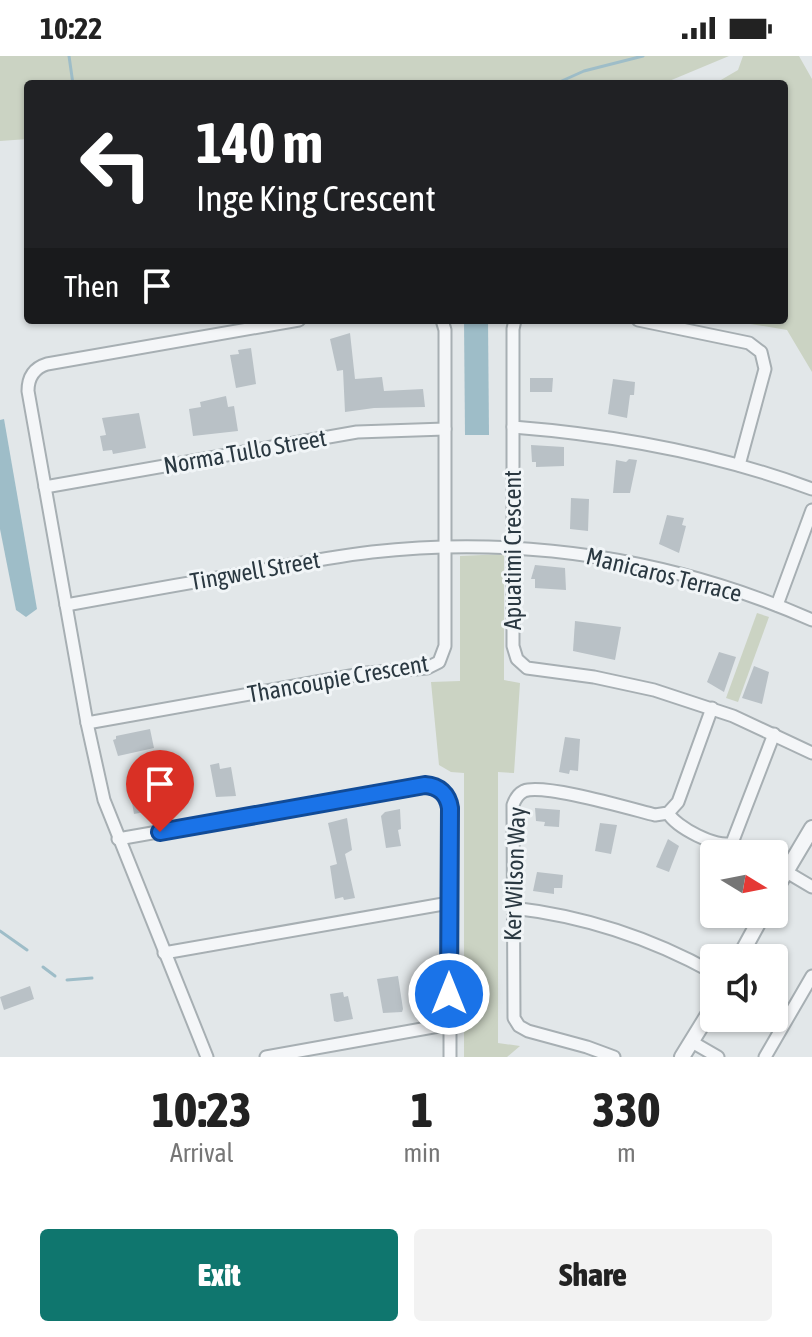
<!DOCTYPE html>
<html lang="en">
<head>
<meta charset="utf-8">
<style>
	body { margin:0; font-family:"Asap Condensed",sans-serif; background:#f2f2f2; color:#222; height:100vh; display:flex; flex-direction:column; font-size:30px; white-space:nowrap }
	* { box-sizing:border-box; margin:0 }
	p { font-size:26px; color:#767676 }
	.icon { flex:none; width:44px; height:44px; fill:none; stroke:currentColor; stroke-width:2; stroke-linecap:round; stroke-linejoin:round }
	.map { position:relative; height:1001px; overflow:hidden }
	.panel { display:flex; flex-direction:column; background:#fff; flex:1 }
	.panel>* { flex:none }
	.guide { position:absolute; left:24px; top:24px; width:764px; height:244px; border-radius:8px; box-shadow:0 2px 6px #0004; background:#202124; color:#fff; overflow:hidden }
	.needle { width:52px; rotate:100deg }
	.buttons { position:absolute; left:700px; top:784px; display:grid; gap:16px }
	.buttons a { display:grid; place-items:center; width:88px; height:88px; border-radius:8px; background:#fff; box-shadow:0 2px 6px #0004; font-size:40px }
	.pin { position:absolute; display:grid; place-items:center; width:68px; height:68px; color:#fff; margin:-82px -34px; border-radius:50% 50% 50% 0; rotate:-45deg; box-shadow:0 0 8px #0007 }
	.pin .icon { rotate:45deg }
	.me { position:absolute; width:88px; margin:-44px; rotate:0deg; stroke-linejoin:round; filter:drop-shadow(0 0 6px #0008) }
	.turn { display:flex; align-items:center; gap:28px; height:168px; padding:0 40px; font-size:36px }
	.turn .icon { width:104px; height:104px; stroke-width:2.5 }
	.turn b { display:block; font-size:56px; line-height:68px }
	.then { display:flex; align-items:center; height:76px; padding:0 40px; background:#0003; gap:16px; font-size:30px }
	.eta { display:flex; justify-content:space-evenly; align-items:center; height:136px; text-align:center }
	.eta b { font-size:48px; font-weight:800; line-height:56px }
	.cta { display:flex; gap:16px; margin-top:auto; padding:16px 40px }
	.cta a { flex:1; height:92px; border-radius:8px; background:#0f766e; color:#fff; font-size:32px; font-weight:800; line-height:92px; text-align:center }
	.cta a+a { background:#f2f2f2; color:#222 }
	.status { display:flex; justify-content:space-between; align-items:center; height:56px; padding:0 40px; background:#fff; direction:ltr }
	.status svg { height:22px; fill:currentColor }
	.map>svg:first-child { display:block }
</style>
</head>
<body>
<div class="status"><b>10:22</b><svg viewBox="0 0 49 12"><path d="M0 12V9h3v3zM5 12V6h3v6zM10 12V3h3v9zM15 12V0h3v12zM26 1h20v11H26zM47 4h2v5h-2z"/></svg></div>
<div class="map">
<svg width="812" height="1001" viewBox="0 0 812 1001">
	<rect width="100%" height="100%" fill="#e2e7e9"/>
	<g fill="#cbd3c3">
		<polygon points="0,0 729,0 662,28 28,28 28,83 0,85"/>
		<polygon points="743,0 799,0 812,23 812,316 787,274 727,264 784,264 784,28 714,28 738,14"/>
		<polygon points="504,498 504,624 520,627 514,717 498,716 498,987 520,990 507,1001 464,1001 464,717 451,716 439,709 431,626 460,625 460,500"/>
		<polygon points="757,557 769,561 738,646 726,642"/>
	</g>
	<g fill="#9ebdc8">
		<polygon points="464,264 488,264 489,379 465,379"/>
		<polygon points="4,363 37,553 26,561 16,554 0,473 0,364"/>
	</g>
	<g fill="none" stroke-linecap="round" stroke-linejoin="round">
		<g stroke="#9ebdc8" stroke-width="3">
			<polyline points="69,0 73,28"/>
			<polyline points="555,28 584,15 643,0"/>
			<polyline points="0,875 27,894"/>
			<polyline points="43,911 55,920"/>
			<polyline points="67,924 92,922"/>
		</g>
	</g>
	<g fill="#b9c1c6">
		<polygon points="350,277 355,323 382,321 384,335 423,333 425,351 374,352 345,356 343,314 337,315 330,283"/>
		<polygon points="251,292 256,328 236,332 230,299 239,298 238,294"/>
		<polygon points="530,322 553,322 552,336 530,336"/>
		<polygon points="613,323 635,326 634,339 630,339 627,362 608,358"/>
		<polygon points="226,340 228,351 234,350 238,375 193,380 189,353 201,351 200,346"/>
		<polygon points="139,357 146,392 113,398 112,394 103,395 100,380 106,379 102,362"/>
		<polygon points="531,389 564,391 564,410 536,411 536,406 532,406"/>
		<polygon points="629,403 637,404 630,437 613,437 616,404 626,406"/>
		<polygon points="571,442 589,443 588,475 570,473"/>
		<polygon points="667,459 684,462 682,469 686,470 679,497 659,488"/>
		<polygon points="535,509 565,512 566,534 535,532 535,523 531,523"/>
		<polygon points="575,565 621,571 615,604 573,595"/>
		<polygon points="719,596 736,601 724,636 707,626"/>
		<polygon points="754,610 769,616 762,648 742,642"/>
		<polygon points="150,673 154,692 118,700 113,684 116,683 116,680"/>
		<polygon points="565,681 580,683 578,715 570,714 569,718 559,716"/>
		<polygon points="219,707 220,713 231,711 236,740 216,741 210,709"/>
		<polygon points="159,736 162,753 146,758 145,756 134,758 131,741"/>
		<polygon points="535,752 560,754 559,771 544,770 545,766 536,765"/>
		<polygon points="400,753 401,773 398,774 401,790 386,792 381,760 385,756"/>
		<polygon points="347,762 352,794 345,798 355,842 344,844 343,841 335,843 330,810 337,808 328,767"/>
		<polygon points="600,767 617,769 611,798 595,795"/>
		<polygon points="668,783 679,790 669,816 656,811"/>
		<polygon points="537,816 563,819 562,832 554,832 554,838 533,835"/>
		<polygon points="398,920 403,953 402,956 383,957 377,923"/>
		<polygon points="30,930 34,943 4,954 0,941"/>
		<polygon points="343,936 344,941 348,940 353,963 337,966 334,965 330,938"/>
	</g>
	<g fill="none" stroke-linecap="round" stroke-linejoin="round">
		<g stroke="#a7afb3" stroke-width="15">
			<g id="minor">
				<path d="M299,264L47,308C34,312 28,321 28,335L87,667L367,617L427,612L439,606L445,590V274L442,264"/>
				<polyline points="515,264 513,273 513,590 517,603 527,612 594,621 654,634 733,660 812,697"/>
				<polyline points="638,264 749,287 761,296 765,313 739,409"/>
				<path d="M513,371C615,379 715,397 812,433"/>
				<polyline points="45,431 357,376 445,373"/>
				<path d="M66,549C132,537 198,525 264,514C300,507 336,500 372,496C522,479 674,503 812,564"/>
				<polyline points="777,549 812,454"/>
				<polyline points="87,667 104,744 207,1001"/>
				<path d="M668,757C676,771 717,793 732,787L774,678"/>
				<path d="M118,783L425,729C439,730 448,738 450,752V1001"/>
				<polyline points="732,788 741,798"/>
				<polyline points="785,815 812,831"/>
				<path d="M513,852C584,860 651,882 714,917"/>
				<polyline points="164,897 449,847"/>
				<polyline points="692,986 718,1001"/>
				<polyline points="266,1001 450,968"/>
				<path d="M614,1001L587,991L528,975L519,970L514,962L513,749C515,743 518,738 524,735C544,727 631,753 655,759L668,757L678,746L712,652"/>
				<polyline points="765,1001 812,920"/>
			</g>
		</g>
		<g stroke="#a7afb3" stroke-width="18">
			<g id="tertiary">
				<polyline points="774,836 812,772"/>
				<polyline points="739,902 763,858"/>
				<polyline points="682,1001 714,949"/>
			</g>
		</g>
		<use href="#minor" stroke="#f4f6f8" stroke-width="11"/>
		<use href="#tertiary" stroke="#f4f6f8" stroke-width="14"/>
	</g>
	<g fill="none" stroke-linecap="round" stroke-linejoin="round">
		<g stroke="#114b97" stroke-width="20">
			<path id="route" d="M160,776L425,729C439,730 448,738 450,752L449,938"/>
		</g>
		<use href="#route" stroke="#1a73e8" stroke-width="14"/>
	</g>
	<g text-anchor="middle" stroke-width="6" stroke-linejoin="round" paint-order="stroke">
		<g font-size="24" fill="#2a3841" stroke="#f1f5f7">
			<text transform="translate(245 396) rotate(-10)" y="8">Norma Tullo Street</text>
			<text transform="translate(513 494) rotate(-90)" y="8">Apuatimi Crescent</text>
			<text transform="translate(255 515) rotate(-10)" y="8">Tingwell Street</text>
			<text transform="translate(664 519) rotate(14)" y="8">Manicaros Terrace</text>
			<text transform="translate(338 623) rotate(-10)" y="8">Thancoupie Crescent</text>
			<text transform="translate(515 818) rotate(-88)" y="8">Ker Wilson Way</text>
		</g>
	</g>
</svg>
<div class="buttons">
<a><svg class="needle" viewBox="-14 -14 28 28"><path d="M0-13l5 13h-10z" fill="#e53935"/><path d="M0 13l5-13h-10z" fill="#767676"/></svg></a>
<a><svg class="icon" aria-label="sound" viewBox="0 0 24 24"><path d="M4 9h4l5-4v14l-5-4H4zM17 9q2 3 0 6"/></svg></a>
</div>
<div class="pin" style="left:160px;top:776px;background:#d93025"><svg class="icon" aria-label="arrive" viewBox="0 0 24 24"><path d="M6 21V4h12l-3 4 3 4H6"/></svg></div>
<svg class="me" style="left:449px;top:938px" viewBox="-20 -20 40 40"><circle r="17" fill="#1a73e8" stroke="#fff" stroke-width="3"/><path d="M0-11L8 9 0 5-8 9z" fill="#fff"/></svg>
<div class="guide">
<div class="turn"><svg class="icon" aria-label="left" viewBox="0 0 24 24"><path d="M17 20v-9H6M10 6l-5 5 5 5"/></svg><div><b>140 m</b>Inge King Crescent</div></div>
<div class="then">Then<svg class="icon" aria-label="arrive" viewBox="0 0 24 24"><path d="M6 21V4h12l-3 4 3 4H6"/></svg></div>
</div>
</div>
<section class="panel">
<div class="eta">
<div><b>10:23</b><p>Arrival</p></div>
<div><b>1</b><p>min</p></div>
<div><b>330</b><p>m</p></div>
</div>
<div class="cta"><a>Exit</a><a>Share</a></div>
</section>
</body>
</html>
